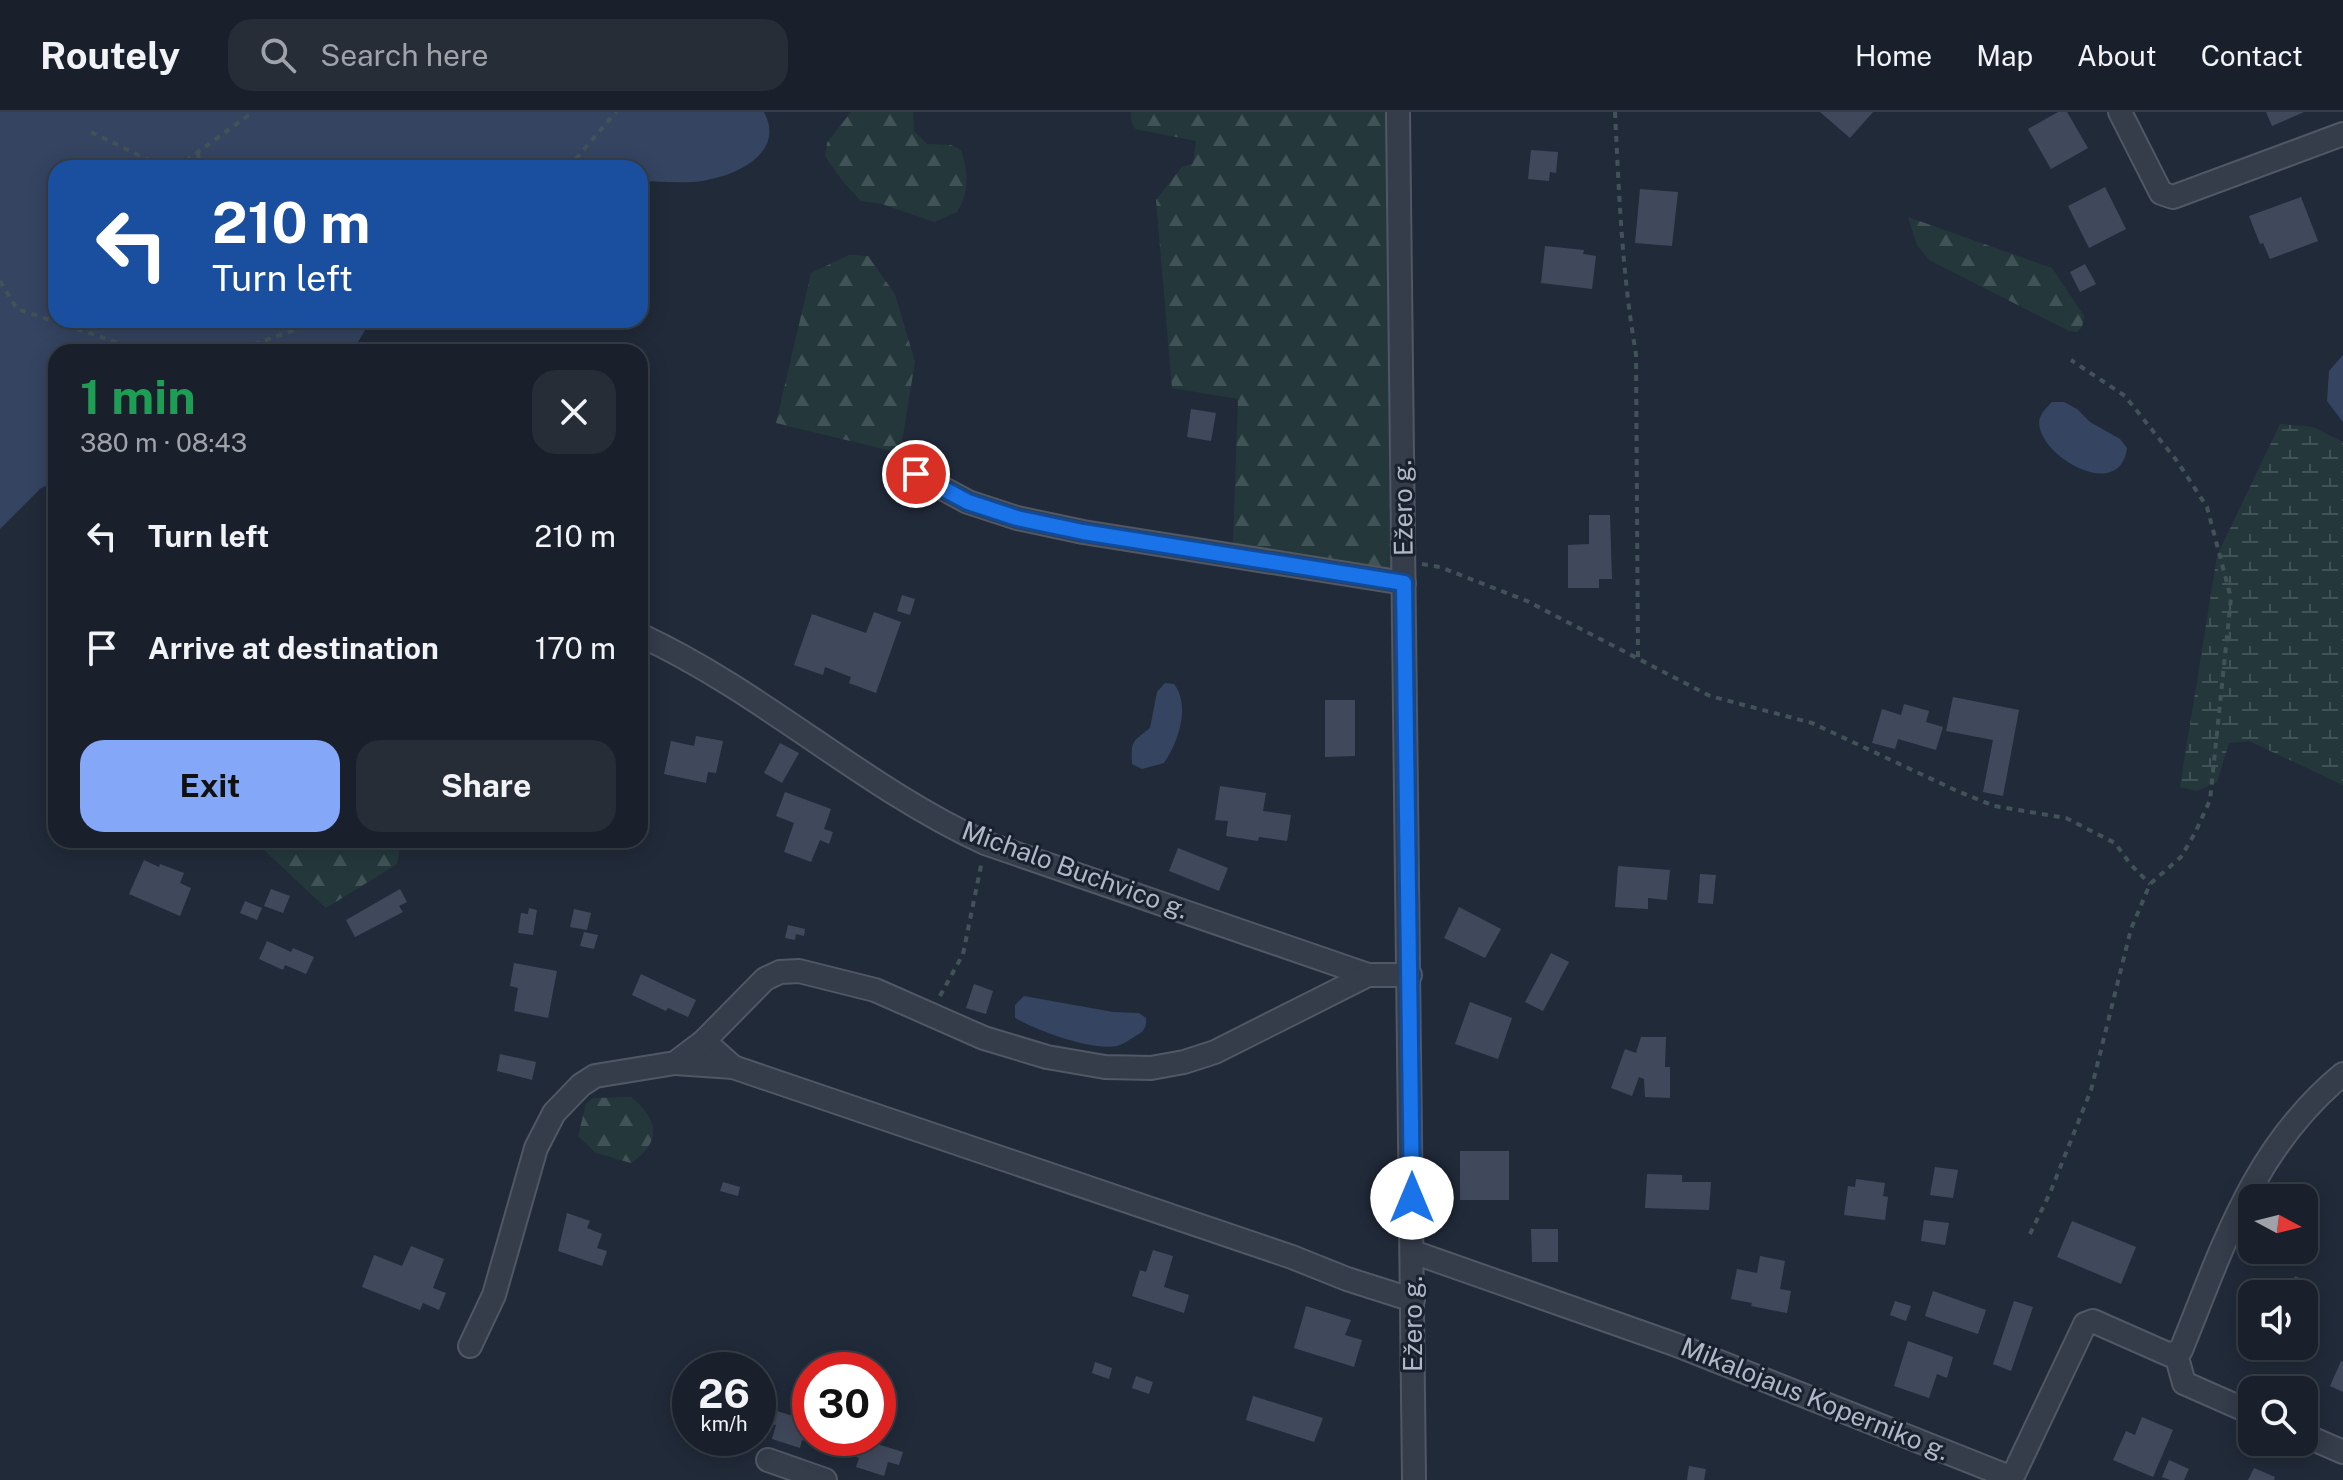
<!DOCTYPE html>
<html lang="en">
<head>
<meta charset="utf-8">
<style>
	body { margin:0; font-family:"Public Sans",sans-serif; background:#262d37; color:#f1f3f6; height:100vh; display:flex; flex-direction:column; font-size:30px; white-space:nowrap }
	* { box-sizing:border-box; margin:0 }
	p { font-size:26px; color:#9fa3a9 }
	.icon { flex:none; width:44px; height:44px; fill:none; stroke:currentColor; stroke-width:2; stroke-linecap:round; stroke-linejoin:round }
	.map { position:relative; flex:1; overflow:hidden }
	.sheet { position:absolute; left:48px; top:232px; width:600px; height:504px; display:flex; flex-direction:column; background:#19202b; border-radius:24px; box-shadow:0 4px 20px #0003,0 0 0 2px #373e47 }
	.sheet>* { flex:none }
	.hud { position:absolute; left:48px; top:48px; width:600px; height:168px; border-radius:24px; box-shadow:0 4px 20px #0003,0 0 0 2px #373e47; background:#1a4fa0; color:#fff; overflow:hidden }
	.needle { width:52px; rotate:97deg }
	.tools { position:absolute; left:2238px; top:1072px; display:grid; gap:16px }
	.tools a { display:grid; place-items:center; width:80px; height:80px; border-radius:16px; background:#19202b; box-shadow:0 4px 20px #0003,0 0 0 2px #373e47; font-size:40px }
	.speed { position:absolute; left:672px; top:1240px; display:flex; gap:16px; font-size:40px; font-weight:700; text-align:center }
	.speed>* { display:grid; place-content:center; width:104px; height:104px; border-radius:50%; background:#19202b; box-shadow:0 4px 20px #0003,0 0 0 2px #373e47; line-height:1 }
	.speed small { font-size:20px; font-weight:400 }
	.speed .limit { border:12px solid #d22; background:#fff; color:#111 }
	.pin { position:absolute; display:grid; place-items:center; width:68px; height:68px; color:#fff; margin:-34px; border:4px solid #fff; border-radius:50%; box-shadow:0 2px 8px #0007 }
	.me { position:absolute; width:88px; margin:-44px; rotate:0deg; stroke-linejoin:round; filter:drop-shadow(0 0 6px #0008) }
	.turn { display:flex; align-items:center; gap:28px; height:168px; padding:0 32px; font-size:36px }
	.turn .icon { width:104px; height:104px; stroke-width:2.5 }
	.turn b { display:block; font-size:56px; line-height:68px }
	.round { display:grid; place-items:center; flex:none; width:84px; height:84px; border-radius:24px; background:#262d37 }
	.head { display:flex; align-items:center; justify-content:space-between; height:136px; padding:0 32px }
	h1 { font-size:48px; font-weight:700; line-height:60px; color:#1e9e55 }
	.action { display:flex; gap:16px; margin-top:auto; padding:16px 32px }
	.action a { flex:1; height:92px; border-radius:24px; background:#84a7f7; color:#111; font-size:32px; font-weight:700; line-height:92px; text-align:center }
	.action a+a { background:#262d37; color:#f1f3f6 }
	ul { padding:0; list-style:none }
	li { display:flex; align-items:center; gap:24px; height:112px; padding:0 32px }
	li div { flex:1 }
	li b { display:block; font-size:30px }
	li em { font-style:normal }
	header { display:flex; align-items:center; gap:48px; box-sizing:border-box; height:112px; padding:0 40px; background:#19202b; border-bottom:2px solid #373e47 }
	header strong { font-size:38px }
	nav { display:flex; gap:44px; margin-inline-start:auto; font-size:28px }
	.search { width:560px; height:72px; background:#262d37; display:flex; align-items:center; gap:20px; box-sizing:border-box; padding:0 28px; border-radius:24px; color:#9fa3a9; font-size:30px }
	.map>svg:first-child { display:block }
</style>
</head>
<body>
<header>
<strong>Routely</strong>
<div class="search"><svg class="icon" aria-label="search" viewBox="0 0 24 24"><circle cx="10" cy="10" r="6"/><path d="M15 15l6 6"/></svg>Search here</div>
<nav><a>Home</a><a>Map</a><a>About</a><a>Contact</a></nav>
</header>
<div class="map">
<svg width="2343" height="1368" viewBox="0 0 2343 1368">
	<defs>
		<pattern id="forest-firs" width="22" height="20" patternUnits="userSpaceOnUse" patternTransform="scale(2)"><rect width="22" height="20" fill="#24383c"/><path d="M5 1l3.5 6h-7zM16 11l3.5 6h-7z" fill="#415357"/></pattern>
		<pattern id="wetland-marsh" width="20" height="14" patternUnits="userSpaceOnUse" patternTransform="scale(2)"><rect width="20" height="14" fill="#24383c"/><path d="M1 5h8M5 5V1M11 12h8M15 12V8" fill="none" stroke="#415357"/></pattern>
	</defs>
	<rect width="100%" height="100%" fill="#212a39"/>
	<g fill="url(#forest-firs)">
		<path d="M851,0H913L914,19L927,32L951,33L961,38C968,62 970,79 957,100L934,110L882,92L861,89L844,71L825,44L827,31Z"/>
		<polygon points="1131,0 1387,0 1395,457 1233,433 1238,287 1172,276 1156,88 1181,56 1193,51 1196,29 1135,17 1131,8"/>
		<polygon points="1908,105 2052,156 2084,204 2082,215 2077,220 2069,219 1929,148 1917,133"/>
		<polygon points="849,143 868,144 895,182 915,250 900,341 776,311 811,161"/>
		<polygon points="273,728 401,728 397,752 326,796 264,738"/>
		<path d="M631,985C658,1007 663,1029 631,1051L596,1041L578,1024L586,992L593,986Z"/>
	</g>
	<polygon fill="url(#wetland-marsh)" points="2280,312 2313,315 2343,330 2343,673 2249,629 2229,631 2217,670 2197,679 2180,675 2217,444"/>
	<g fill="#354461">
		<path d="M0,0H764C786,41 736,64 702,69C682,72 660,69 640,69V56H56V208H368L364,220L352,240H56V370L41,376L0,417Z"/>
		<polygon points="2343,243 2343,310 2327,289 2329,259"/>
		<path d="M2052,290H2064L2077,297L2090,310L2120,327L2127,336C2120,391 2040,345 2039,311C2039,303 2046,296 2052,290Z"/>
		<path d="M1165,571L1174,572C1191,594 1178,631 1164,651L1142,657L1132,652C1131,629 1132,630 1150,616L1157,580Z"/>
		<path d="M1024,884L1113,900L1139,901L1146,906C1147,917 1143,920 1134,925C1129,928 1123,932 1117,934C1091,939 1038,919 1015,906V893Z"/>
	</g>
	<g fill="#40495c">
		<polygon points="1820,0 1873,0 1850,26"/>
		<polygon points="2058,0 2067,0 2088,36 2051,57 2028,17"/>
		<polygon points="2266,0 2304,0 2272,14"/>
		<polygon points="1531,38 1558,40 1556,61 1550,60 1549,69 1528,67"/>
		<polygon points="2105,75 2126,117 2089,136 2068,94"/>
		<polygon points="1640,77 1678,80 1672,134 1635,131"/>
		<polygon points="2301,85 2318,129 2270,147 2263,131 2260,132 2249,104"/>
		<polygon points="1545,134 1584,138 1583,142 1596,144 1592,177 1541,171"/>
		<polygon points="2085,152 2096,172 2080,180 2070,160"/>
		<polygon points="1191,297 1216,301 1211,329 1187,325"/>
		<polygon points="1589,403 1610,403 1612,467 1599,467 1599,476 1568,476 1568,433 1589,432"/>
		<polygon points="902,483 915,487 910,503 897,499"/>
		<polygon points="874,500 901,510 876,581 849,571 851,565 825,555 823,563 794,553 812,502 866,521"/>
		<polygon points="1953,585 2019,598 2003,684 1983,680 1993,628 1946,619"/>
		<polygon points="1325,588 1355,588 1355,644 1325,645"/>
		<polygon points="1904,592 1929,599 1926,610 1943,615 1936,638 1898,627 1895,637 1872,631 1882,597 1901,603"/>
		<polygon points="696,624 723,629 716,661 708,660 706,671 664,662 671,629 694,634"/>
		<polygon points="780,631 799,641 782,671 764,661"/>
		<polygon points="1220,674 1266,681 1263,699 1291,703 1287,729 1259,725 1258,729 1226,724 1228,709 1215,708"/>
		<polygon points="785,680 831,697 824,717 833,720 829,732 820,728 811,750 784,740 794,711 776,704"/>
		<polygon points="1178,736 1228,756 1219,779 1169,759"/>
		<polygon points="144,748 159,755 160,752 184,761 180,771 191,776 180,804 129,782"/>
		<polygon points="1618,754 1670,758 1667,788 1648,786 1648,797 1615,795"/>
		<polygon points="1700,762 1716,763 1713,792 1698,791"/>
		<polygon points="271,777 290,784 283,801 264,794"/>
		<polygon points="400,777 407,790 399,794 403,800 355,825 346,808"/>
		<polygon points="245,789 262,796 257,808 240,801"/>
		<polygon points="1459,795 1501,817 1485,846 1444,826"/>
		<polygon points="529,796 537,798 533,823 518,821 521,801 528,802"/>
		<polygon points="574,797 591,801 587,818 570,815"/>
		<polygon points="788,813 805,817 804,824 796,822 795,828 785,826"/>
		<polygon points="584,820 598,823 594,837 580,834"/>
		<polygon points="267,829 291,840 293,836 314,845 306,862 285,853 283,858 259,847"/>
		<polygon points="1551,841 1569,850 1543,899 1525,890"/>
		<polygon points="514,851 557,859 548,906 514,899 518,876 510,874"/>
		<polygon points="641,862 696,888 688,905 668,896 666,899 632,883"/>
		<polygon points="974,872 993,879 986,902 966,896"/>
		<polygon points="1470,890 1512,906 1498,947 1455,932"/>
		<polygon points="1641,925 1666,925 1665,955 1670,955 1670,986 1645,985 1644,967 1639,965 1632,984 1611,976 1625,937 1636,941"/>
		<polygon points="500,942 536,950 532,968 497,959"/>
		<rect x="1460" y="1039" width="49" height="49"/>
		<polygon points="1935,1055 1958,1058 1953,1086 1930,1083"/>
		<polygon points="1647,1062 1682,1063 1682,1070 1711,1070 1709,1098 1645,1096"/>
		<polygon points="1856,1067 1885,1071 1883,1084 1888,1085 1885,1108 1844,1103 1848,1074 1855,1075"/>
		<polygon points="723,1070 740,1075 738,1084 720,1079"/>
		<polygon points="567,1101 590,1109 587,1116 602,1122 597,1136 607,1139 602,1154 558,1139"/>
		<polygon points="1924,1108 1949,1111 1945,1133 1921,1129"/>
		<polygon points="2072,1109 2136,1135 2121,1172 2057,1145"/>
		<polygon points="1531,1117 1558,1117 1558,1150 1532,1150"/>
		<polygon points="411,1134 444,1147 433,1176 446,1181 439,1198 423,1191 420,1198 362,1175 374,1143 402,1154"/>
		<polygon points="1153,1138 1173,1144 1164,1175 1189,1183 1184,1201 1132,1184 1140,1158 1146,1160"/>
		<polygon points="1760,1144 1785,1149 1780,1177 1791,1179 1787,1201 1751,1194 1752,1191 1731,1187 1737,1157 1757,1161"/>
		<polygon points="2295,1164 2311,1171 2304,1188 2304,1182 2286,1182"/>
		<polygon points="1933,1179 1986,1198 1978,1222 1925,1204"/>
		<polygon points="1895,1189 1911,1194 1906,1209 1890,1203"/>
		<polygon points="2014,1189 2033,1195 2011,1259 1993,1252"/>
		<polygon points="1306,1194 1351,1208 1345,1223 1362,1228 1354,1255 1294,1236"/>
		<polygon points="2252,1214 2252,1234 2276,1234 2270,1247 2243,1235"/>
		<polygon points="1908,1229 1953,1245 1947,1266 1937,1262 1929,1286 1894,1274"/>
		<polygon points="2341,1249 2343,1250 2343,1280 2330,1274"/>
		<polygon points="1095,1250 1112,1256 1109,1267 1092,1261"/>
		<polygon points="1136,1264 1153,1270 1149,1282 1132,1276"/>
		<polygon points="1253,1284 1323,1306 1314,1330 1246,1308"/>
		<polygon points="770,1297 810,1309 810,1326 819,1326 817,1333 802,1328 800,1336 772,1327 776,1313 766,1310"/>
		<polygon points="2142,1305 2173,1318 2153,1365 2113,1348 2126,1319 2135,1323"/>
		<polygon points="848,1326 860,1330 861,1327 903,1340 899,1353 888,1350 884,1364 856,1355 859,1346 843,1341"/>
		<polygon points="2169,1348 2189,1357 2184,1368 2170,1368 2162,1365"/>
		<polygon points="1689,1354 1706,1357 1704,1368 1687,1368"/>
		<polygon points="2254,1356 2275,1365 2274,1368 2248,1368"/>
	</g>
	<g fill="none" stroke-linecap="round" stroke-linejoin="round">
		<g stroke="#505765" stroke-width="26">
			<g id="minor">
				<polyline points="1398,0 1414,1368"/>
				<polyline points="2120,0 2161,81 2173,85 2343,22"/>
				<polyline points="916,362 968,390 1017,406 1083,420 1404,471"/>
				<path d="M640,523C763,580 863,675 985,731L1368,863H1410"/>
				<polyline points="675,951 733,955 704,929"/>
				<polyline points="733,955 1292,1145 1347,1167 1413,1188"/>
				<path d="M1413,1140L1674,1232L2012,1366L2085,1212L2093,1209L2170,1243L2181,1238C2223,1135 2253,1036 2343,962"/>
				<polyline points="470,1234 494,1183 536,1036 554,1001 581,973 595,964 675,951 704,929 765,867 780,860 799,859 875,878 984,926 1047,945 1105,955 1151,956 1184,950 1215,940 1368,863"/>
				<polyline points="2176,1242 2184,1271 2252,1301"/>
				<polyline points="2304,1323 2343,1340"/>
				<polyline points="768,1348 825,1368"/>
			</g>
		</g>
		<g stroke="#415358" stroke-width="4" stroke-dasharray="6 6" stroke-linecap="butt">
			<path d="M1615,0C1619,81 1622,162 1636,242L1638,546"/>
			<polyline points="91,20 165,56"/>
			<polyline points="198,41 200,56"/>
			<polyline points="176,56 253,0"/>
			<polyline points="568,56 616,0"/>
			<polyline points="0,169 17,197 146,240"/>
			<polyline points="231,240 324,208"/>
			<polyline points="1422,452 1440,455 1527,489 1710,584 1812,611 1955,678 1994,694 2066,706 2115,731 2131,753 2150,772"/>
			<polyline points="940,884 963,842 982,749"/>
			<polyline points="2030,1122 2050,1081 2091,978 2131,817 2150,772 2181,745 2195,721 2210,688 2231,486 2207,395 2177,349 2125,284 2071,248"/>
		</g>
		<use href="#minor" stroke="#353c4a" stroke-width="22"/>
	</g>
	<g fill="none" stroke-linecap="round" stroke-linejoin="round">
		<g stroke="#114b97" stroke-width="20">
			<polyline id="route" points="916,362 968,390 1017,406 1083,420 1404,471 1412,1086"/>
		</g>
		<use href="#route" stroke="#1a73e8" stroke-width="14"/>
	</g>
	<g text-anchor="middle" stroke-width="6" stroke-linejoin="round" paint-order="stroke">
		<g font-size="26" fill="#b0b7c6" stroke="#1a212e">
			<text transform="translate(1403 396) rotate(-91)" y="9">Ežero g.</text>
			<text transform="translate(1075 758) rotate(20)" y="9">Michalo Buchvico g.</text>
			<text transform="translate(1413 1212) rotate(-90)" y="9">Ežero g.</text>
			<text transform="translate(1815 1287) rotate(22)" y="9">Mikalojaus Koperniko g.</text>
		</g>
	</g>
</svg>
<div class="tools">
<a><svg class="needle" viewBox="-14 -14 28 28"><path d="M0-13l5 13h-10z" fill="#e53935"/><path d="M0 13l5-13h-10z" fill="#9fa3a9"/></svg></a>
<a><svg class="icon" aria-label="sound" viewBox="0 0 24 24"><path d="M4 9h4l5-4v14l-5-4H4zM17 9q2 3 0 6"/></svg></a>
<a><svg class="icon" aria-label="search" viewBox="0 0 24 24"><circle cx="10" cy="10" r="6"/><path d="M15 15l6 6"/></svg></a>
</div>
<div class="speed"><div>26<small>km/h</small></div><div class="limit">30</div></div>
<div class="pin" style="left:916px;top:362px;background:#d93025"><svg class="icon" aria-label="arrive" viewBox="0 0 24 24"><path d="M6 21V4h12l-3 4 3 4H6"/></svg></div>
<svg class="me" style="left:1412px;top:1086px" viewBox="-20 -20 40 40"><circle r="19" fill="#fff"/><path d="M0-13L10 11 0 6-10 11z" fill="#1a73e8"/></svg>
<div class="hud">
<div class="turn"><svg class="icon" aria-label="left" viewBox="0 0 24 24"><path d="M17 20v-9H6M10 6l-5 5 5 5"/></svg><div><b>210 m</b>Turn left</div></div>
</div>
<section class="sheet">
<div class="head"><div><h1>1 min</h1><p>380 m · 08:43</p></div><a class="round"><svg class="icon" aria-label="close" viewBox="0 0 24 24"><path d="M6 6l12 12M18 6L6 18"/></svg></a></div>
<ul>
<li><svg class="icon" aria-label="left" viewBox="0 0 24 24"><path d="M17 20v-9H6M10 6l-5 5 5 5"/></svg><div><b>Turn left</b></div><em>210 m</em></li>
<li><svg class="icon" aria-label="arrive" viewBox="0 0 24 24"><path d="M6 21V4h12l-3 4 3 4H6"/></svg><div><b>Arrive at destination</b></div><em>170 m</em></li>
</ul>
<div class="action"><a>Exit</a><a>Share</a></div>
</section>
</div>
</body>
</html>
